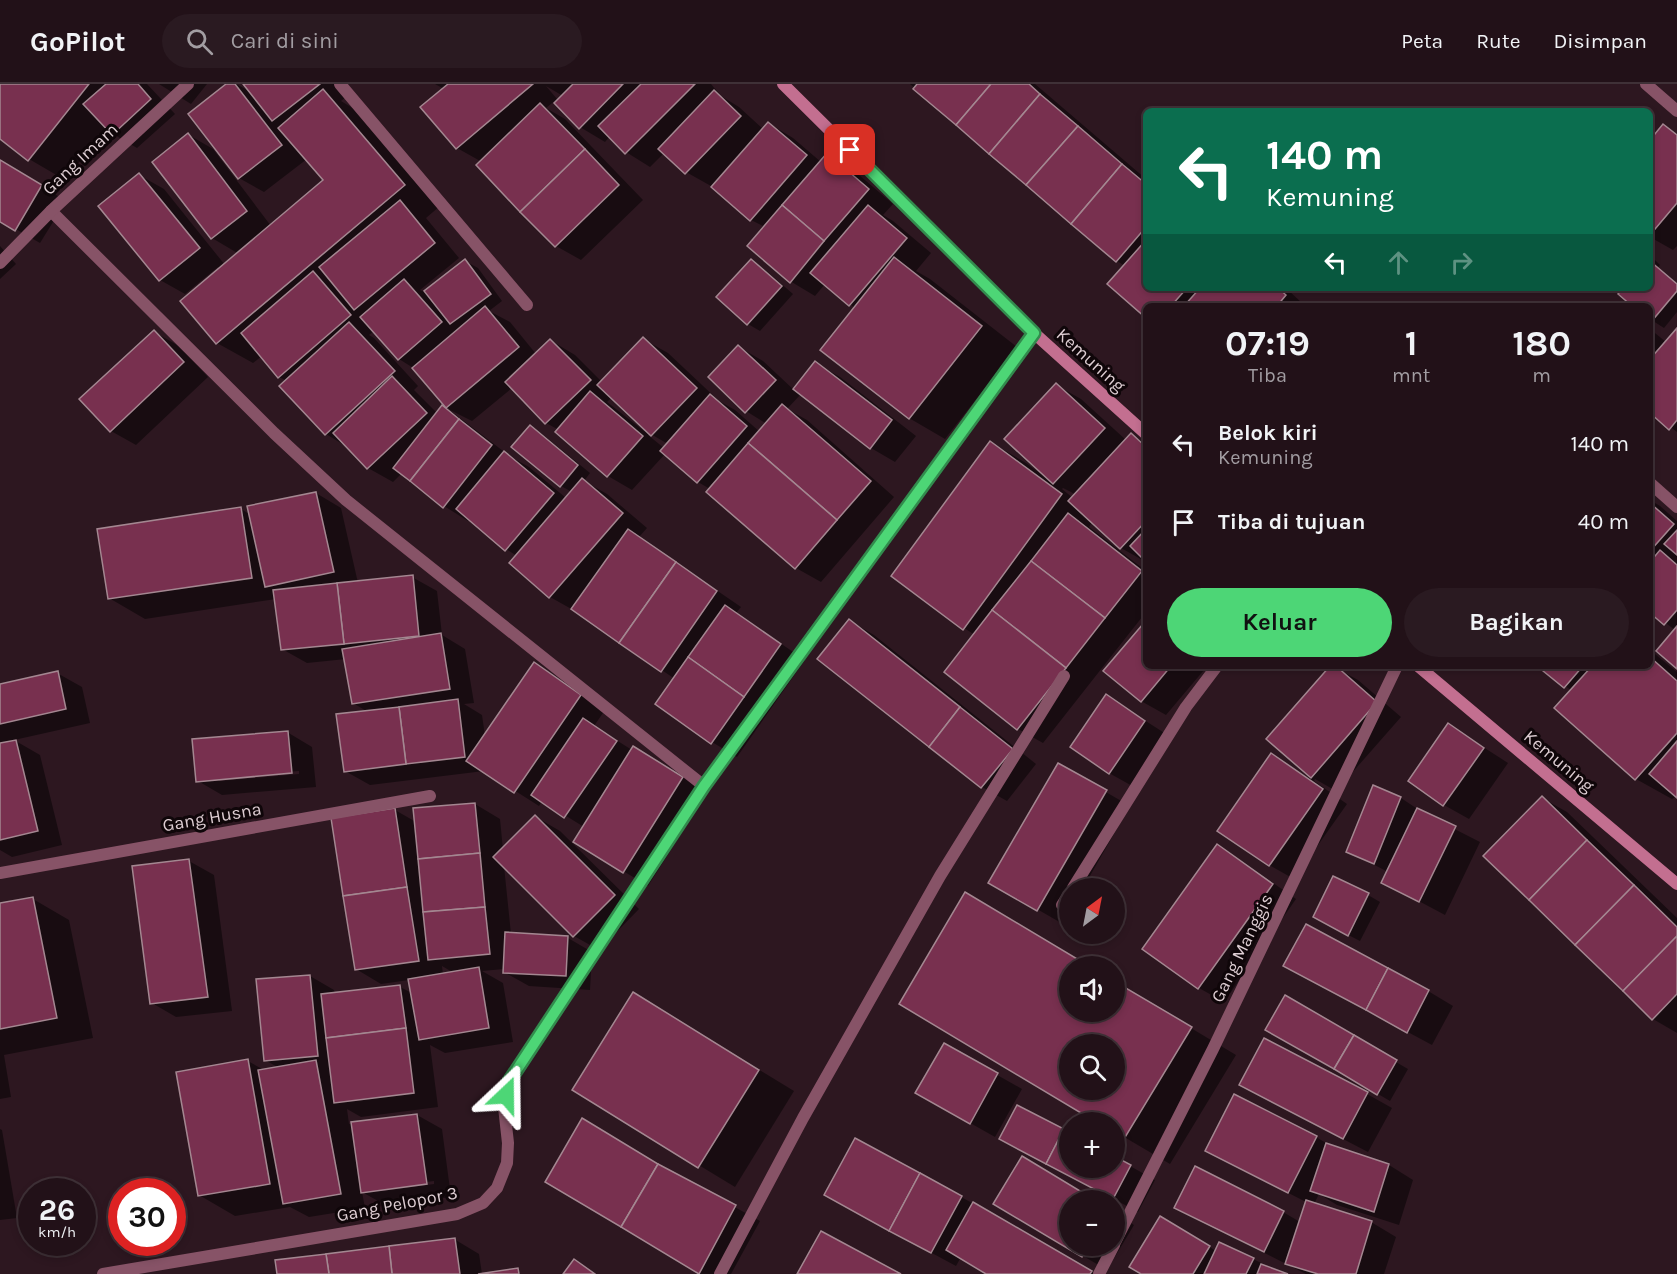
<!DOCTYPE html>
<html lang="id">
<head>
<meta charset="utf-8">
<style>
	body { margin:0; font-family:Karla,sans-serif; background:#2a1a21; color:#f1f3f6; height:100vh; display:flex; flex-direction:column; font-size:22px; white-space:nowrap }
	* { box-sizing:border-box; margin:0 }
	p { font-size:20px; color:#a29da2 }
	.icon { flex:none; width:33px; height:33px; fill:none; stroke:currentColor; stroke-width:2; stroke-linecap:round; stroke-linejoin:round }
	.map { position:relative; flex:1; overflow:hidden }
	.side { position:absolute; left:1143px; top:219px; width:510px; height:366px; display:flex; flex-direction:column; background:#221118; border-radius:9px; box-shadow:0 3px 9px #0003,0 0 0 2px #3f3137 }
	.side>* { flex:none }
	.guide { position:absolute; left:1143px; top:24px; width:510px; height:183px; border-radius:9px; box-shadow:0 3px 9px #0003,0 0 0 2px #3f3137; background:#0b6e4f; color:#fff; overflow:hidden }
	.needle { width:39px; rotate:32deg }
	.buttons { position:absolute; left:1059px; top:794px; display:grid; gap:12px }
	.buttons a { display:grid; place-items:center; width:66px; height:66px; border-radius:50%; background:#221118; box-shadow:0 3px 9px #0003,0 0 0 2px #3f3137; font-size:30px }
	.speed { position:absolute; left:18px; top:1094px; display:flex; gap:12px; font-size:30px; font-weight:700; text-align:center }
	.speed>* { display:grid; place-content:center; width:78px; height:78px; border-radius:50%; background:#221118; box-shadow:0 3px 9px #0003,0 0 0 2px #3f3137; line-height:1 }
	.speed small { font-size:15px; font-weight:400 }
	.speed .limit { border:9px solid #d22; background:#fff; color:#111 }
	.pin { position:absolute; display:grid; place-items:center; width:51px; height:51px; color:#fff; margin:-26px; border-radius:12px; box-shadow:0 3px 9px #0006 }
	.me { position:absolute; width:66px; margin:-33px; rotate:23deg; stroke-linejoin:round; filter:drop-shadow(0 0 4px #0008) }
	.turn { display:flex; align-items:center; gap:21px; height:126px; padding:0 24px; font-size:27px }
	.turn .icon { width:78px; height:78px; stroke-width:2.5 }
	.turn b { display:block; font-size:42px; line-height:51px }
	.lanes { display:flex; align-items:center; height:57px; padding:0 24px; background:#0003; justify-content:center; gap:30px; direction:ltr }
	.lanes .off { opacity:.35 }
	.eta { display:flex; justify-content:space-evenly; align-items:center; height:102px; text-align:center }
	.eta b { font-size:36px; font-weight:700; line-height:42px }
	.action { display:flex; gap:12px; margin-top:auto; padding:12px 24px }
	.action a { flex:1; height:69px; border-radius:36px; background:#4dd676; color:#111; font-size:24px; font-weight:700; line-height:69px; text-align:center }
	.action a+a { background:#2a1a21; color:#f1f3f6 }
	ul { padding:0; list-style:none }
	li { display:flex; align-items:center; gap:18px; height:78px; padding:0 24px }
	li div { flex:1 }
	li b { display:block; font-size:22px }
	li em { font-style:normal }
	header { display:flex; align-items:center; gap:36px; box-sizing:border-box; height:84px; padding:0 30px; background:#221118; border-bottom:2px solid #3f3137 }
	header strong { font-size:28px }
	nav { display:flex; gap:33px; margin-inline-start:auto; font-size:21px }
	.search { width:420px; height:54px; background:#2a1a21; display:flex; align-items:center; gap:15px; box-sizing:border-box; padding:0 21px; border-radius:33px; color:#a29da2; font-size:22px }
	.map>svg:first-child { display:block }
</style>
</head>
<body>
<header>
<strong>GoPilot</strong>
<div class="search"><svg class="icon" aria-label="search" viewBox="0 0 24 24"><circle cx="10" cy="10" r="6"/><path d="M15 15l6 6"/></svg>Cari di sini</div>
<nav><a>Peta</a><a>Rute</a><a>Disimpan</a></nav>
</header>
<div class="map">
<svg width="1677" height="1190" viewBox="0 0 1677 1190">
	<rect width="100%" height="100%" fill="#2d1720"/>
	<g fill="#0007" fill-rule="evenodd">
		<polygon points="0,0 147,0 175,30 137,64 113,50 107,43 65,96 29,75 0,53"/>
		<polygon points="159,0 207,0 191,20"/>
		<path d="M228,0H236L253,9L245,0H336L346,13L341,17L359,28L440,122L426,134L459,174L420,206L425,208L465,177L478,184L502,217L489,227L510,238L536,270L550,256L575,271L602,298L643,255L668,269L719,317L735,326L760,348L767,340L746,327L739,263L763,277L794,306L815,279L840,293L916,352L895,378L871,364L801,310L787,325L807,336L894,413L821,498L796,484L710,405L698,398L665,370L632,406L608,392L559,346L546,339L512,304L472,337L450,326L415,285L399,275L374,247L369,251L374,254L418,302L414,306L438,330L442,323L452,328L511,373L529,383L566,414L572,408L561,402L513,363L530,343L542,350L590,389L584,397L607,410L647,444L639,453L741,523L736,529L805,576L737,673L712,658L675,595L575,527L550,513L511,479L517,472L506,465L470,435L468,437L444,422L402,389L393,398L368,384L349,364L326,350L287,297L279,293L262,272L253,279L217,259L220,185L218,183L185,210L160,196L139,91L164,105L225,181L239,170L212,154L189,51L213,65L271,142L325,96L307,75L264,108L239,94L190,30ZM612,313L646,345L644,347L607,318ZM649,349L668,360L664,364L648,351Z"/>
		<polygon points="435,0 711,0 721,12 739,23 763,45 768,39 793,54 821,78 827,71 852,85 893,120 883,131 893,137 931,169 916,187 930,195 1017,263 945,355 909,334 855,224 825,200 815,212 790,197 765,143 751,136 711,102 686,88 665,68 650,83 626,68 610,52 605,58 580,43 563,12 546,2 557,15 546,24 565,35 643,116 581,176 556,162 482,78 457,64 444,5"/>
		<polygon points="910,0 1035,0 1146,95 1146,204 1286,204 1303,220 1309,222 1146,222 1146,232 1125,182 1117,177"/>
		<polygon points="1664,42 1677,50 1677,162 1673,166 1650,153 1650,58"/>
		<polygon points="0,77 66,117 40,159 0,136"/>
		<polygon points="0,162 16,180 0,195"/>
		<polygon points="1650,171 1660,181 1658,183 1677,199 1677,228 1664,244 1650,235 1650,222 1634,222 1621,204 1650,204"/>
		<polygon points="751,177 763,184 793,210 760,247 748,240 718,213"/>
		<polygon points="1650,245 1666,258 1677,246 1677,348 1650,327"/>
		<polygon points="154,248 179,262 208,293 136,361 111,347"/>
		<path d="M1056,301L1081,315L1126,356L1131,351L1146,360V478L1121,464L1092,438L1089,443L1146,487V528L1043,659L1018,645L946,588L975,551L964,544L990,358L1026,379L1045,393ZM1063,404L1071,408L1076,411L1073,414L1062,405Z"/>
		<polygon points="316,409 341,424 358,499 412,493 437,507 442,551 465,565 474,619 464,620 482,631 485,652 534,580 605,626 594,642 632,666 658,678 707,709 648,802 575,758 584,743 542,717 539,722 484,687 370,701 345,687 368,628 353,619 346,575 307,579 282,565 276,515 145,535 109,514 241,425 251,431"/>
		<polygon points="1650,416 1660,422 1677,437 1677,583 1675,546 1650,527"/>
		<polygon points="850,537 874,551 1036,680 1007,717 982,703 819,575"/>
		<polygon points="1146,539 1146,582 1199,582 1204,586 1166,631 1141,617 1105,587"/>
		<polygon points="1650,566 1677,588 1677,712 1672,715 1636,695 1556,624 1572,607 1539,582 1650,582"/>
		<polygon points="1332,582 1358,596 1401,633 1336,707 1315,695 1314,697 1347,720 1294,795 1269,781 1272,671 1309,694 1311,692"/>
		<polygon points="57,589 82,603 90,639 14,656 40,671 62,761 12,773 0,766 0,601"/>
		<polygon points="1107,612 1169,652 1134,703 1109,689"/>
		<polygon points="1449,641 1508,679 1469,735 1444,721 1410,696"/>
		<path d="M287,648L312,663L316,703L222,711L198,697ZM299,687V690L219,697V694Z"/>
		<polygon points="1059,681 1130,722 1083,804 1070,804 1070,828 1063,840 990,798"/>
		<polygon points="1374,703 1401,714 1425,730 1480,758 1445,831 1383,798 1388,788 1348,767"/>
		<polygon points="1542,714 1567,728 1677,834 1677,949 1653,935"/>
		<path d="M475,720L500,735L503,766L536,733L560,747L639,825L599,866L574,852L504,782L511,850L568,854L592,868L590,906L529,902L504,888V885L482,887L503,899L513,958L445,969L430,961L438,1023L361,1033L347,1025L349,1040L417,1031L442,1045L451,1113L387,1122L362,1108L365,1124L309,1133L290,1123L235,1132L199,1111L248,977L264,986L279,984L265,976L310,892L334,906L335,910L400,903L412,909L409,896L381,900L356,885L395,726L416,738ZM442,882L454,889L443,891ZM434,1097V1100L382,1107V1104Z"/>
		<polygon points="1217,762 1242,777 1296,815 1224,918 1199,904 1144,864"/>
		<polygon points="189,777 214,791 232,927 176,933 152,919"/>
		<path d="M966,810L1088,882H1070V927H1114V898L1236,971L1170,1080L1114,1047V1038H1099L901,920ZM1070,960H1114V1005H1070Z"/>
		<polygon points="1368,811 1380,818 1360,857 1327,840"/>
		<polygon points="33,815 69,836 93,954 4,971 11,1013 0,1015 0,821"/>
		<polygon points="1285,882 1428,907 1453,922 1432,961"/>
		<polygon points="634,910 794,1007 735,1103 575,1006"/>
		<polygon points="1285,914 1408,985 1390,1017 1267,945"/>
		<polygon points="944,961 1022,1005 995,1053 917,1009"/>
		<polygon points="1367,1010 1392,1024 1368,1068 1266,1015"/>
		<polygon points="0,1045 2,1046 17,1134 0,1136"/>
		<polygon points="1316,1053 1331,1062 1389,1081 1413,1096 1399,1141 1337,1121 1319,1110 1314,1120 1371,1138 1396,1153 1384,1190 1306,1190 1176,1124 1283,1128 1300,1138 1306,1118 1207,1067"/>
		<polygon points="856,1056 974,1120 1095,1190 989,1190 961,1173 956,1182 850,1125"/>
		<polygon points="1022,1075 1093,1116 1070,1116 1070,1161 1114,1161 1114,1129 1134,1141 1107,1186 995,1120"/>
		<polygon points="1130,1082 1155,1096 1138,1128 1073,1093 1070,1083"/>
		<polygon points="664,1084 760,1137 731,1190 700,1190 547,1097"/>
		<polygon points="1185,1148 1216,1167 1253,1175 1284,1190 1144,1190"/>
		<polygon points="454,1155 479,1170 482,1190 278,1190"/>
	</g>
	<g fill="#78304f" stroke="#a48791" stroke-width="1.5" fill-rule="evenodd">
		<polygon points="0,0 89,0 28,77 0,55"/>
		<polygon points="106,0 138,0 151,15 112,51 83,20"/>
		<polygon points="226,0 235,0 282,61 238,95 188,30"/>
		<polygon points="243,0 320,0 272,37"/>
		<polygon points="448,0 533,0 456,65 420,23"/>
		<polygon points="573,0 623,0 579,45 554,19"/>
		<polygon points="641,0 695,0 625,70 598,42"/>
		<polygon points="917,0 991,0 956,41 913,5"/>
		<polygon points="991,0 1029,0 1040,10 989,70 956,41"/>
		<polygon points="323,5 405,101 216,260 180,217 323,96 278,44"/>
		<polygon points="714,6 741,32 685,90 658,65"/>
		<polygon points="1040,10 1078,42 1026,101 989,70"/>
		<polygon points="540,19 585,65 520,128 476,81"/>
		<polygon points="768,38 807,71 750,137 711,103"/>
		<polygon points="1663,40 1677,51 1677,119 1650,151 1650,56"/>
		<polygon points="1078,42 1122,80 1071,140 1026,101"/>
		<polygon points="188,49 247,127 211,155 152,78"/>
		<polygon points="585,65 619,101 555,163 520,128"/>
		<polygon points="827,69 869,105 824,157 782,121"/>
		<polygon points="0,76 42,101 15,147 0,138"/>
		<polygon points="1122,80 1146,100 1146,143 1116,178 1071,140"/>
		<polygon points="139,89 200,164 159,197 98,122"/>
		<polygon points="400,116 435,159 354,226 319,183"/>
		<polygon points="782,121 824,157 790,199 747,162"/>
		<polygon points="868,121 907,154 849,222 810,189"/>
		<polygon points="1146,156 1146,204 1187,204 1171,222 1146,222 1146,234 1107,200"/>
		<polygon points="894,173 982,242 909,335 820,266"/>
		<polygon points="465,175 491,210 450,240 424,207"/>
		<polygon points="751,175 782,202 747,241 716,213"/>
		<polygon points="1650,177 1677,200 1677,207 1651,238 1650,222 1632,222 1618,210 1623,204 1650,204"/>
		<polygon points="313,187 351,231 278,294 241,249"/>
		<polygon points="404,195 442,238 398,276 360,233"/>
		<polygon points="1200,204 1278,204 1286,211 1277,222 1184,222"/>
		<polygon points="485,222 519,263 446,324 412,284"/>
		<polygon points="349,238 395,287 325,351 279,302"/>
		<polygon points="1677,244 1677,336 1669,346 1650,329 1650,275"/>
		<polygon points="154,246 184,278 110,348 79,315"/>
		<polygon points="643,253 697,304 651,352 597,301"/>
		<polygon points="550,255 591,296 545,340 505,298"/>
		<polygon points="738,261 776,296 745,329 708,293"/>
		<polygon points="815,277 892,336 870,365 793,305"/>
		<polygon points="392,292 427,329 367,385 333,349"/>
		<polygon points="1056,299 1105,344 1053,400 1004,355"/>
		<polygon points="590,307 643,352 607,393 555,348"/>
		<polygon points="710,310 747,342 697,399 660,367"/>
		<polygon points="782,320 871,397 837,436 748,359"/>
		<polygon points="442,321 459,335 410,397 393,384"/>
		<polygon points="459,335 492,361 443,424 410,397"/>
		<polygon points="530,341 578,381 560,403 511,363"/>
		<polygon points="1131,349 1146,363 1146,437 1120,465 1068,417"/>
		<polygon points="990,357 1062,410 963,546 891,492"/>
		<polygon points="748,359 837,436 795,485 706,408"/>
		<polygon points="504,367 554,409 505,467 456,425"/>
		<polygon points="582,394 623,429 549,514 509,479"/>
		<polygon points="316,408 334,488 265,503 247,422"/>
		<polygon points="1650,419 1674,440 1650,467"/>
		<polygon points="241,423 252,494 108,515 97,445"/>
		<polygon points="1068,429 1142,487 1105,534 1031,477"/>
		<polygon points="628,445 676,478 619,559 571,525"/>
		<polygon points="1146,445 1146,478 1130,462"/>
		<polygon points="1677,446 1677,471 1664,460"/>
		<polygon points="1660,466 1677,481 1677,526 1664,541 1650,529 1650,478"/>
		<polygon points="1031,477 1105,534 1066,584 992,526"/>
		<polygon points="676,478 717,507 661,588 619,559"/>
		<polygon points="413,491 419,552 344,560 337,499"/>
		<polygon points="337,499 344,560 281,566 273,506"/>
		<polygon points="725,521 781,560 744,613 688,573"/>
		<polygon points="992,526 1066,584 1017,646 944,588"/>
		<polygon points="849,535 960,623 929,663 817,575"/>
		<polygon points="1143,540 1146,542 1146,582 1171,582 1141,618 1103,587"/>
		<polygon points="1677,542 1677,585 1656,567"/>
		<polygon points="441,549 450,605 352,620 342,565"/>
		<polygon points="688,573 744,613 711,660 655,620"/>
		<polygon points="1650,573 1677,597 1677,649 1635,696 1554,624 1592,582 1650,582"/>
		<polygon points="534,578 581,611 514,709 466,677"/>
		<polygon points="1330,582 1336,582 1377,618 1311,694 1266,655"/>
		<polygon points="1537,582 1583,582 1564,604"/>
		<polygon points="58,587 66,625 0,640 0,600"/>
		<polygon points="1106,610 1145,637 1109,690 1070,663"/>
		<polygon points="458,615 465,673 406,680 399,623"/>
		<polygon points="399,623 406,680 344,688 336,630"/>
		<polygon points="960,623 1013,665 981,704 929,663"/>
		<polygon points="583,634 617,657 564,734 531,711"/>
		<polygon points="1448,639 1484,664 1443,722 1408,697"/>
		<polygon points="288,647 292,689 196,698 192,655"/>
		<polygon points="16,656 38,747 0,756 0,659"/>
		<polygon points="1677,657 1677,714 1649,690"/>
		<polygon points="633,662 683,693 623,789 573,758"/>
		<polygon points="1271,669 1323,705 1269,782 1217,747"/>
		<polygon points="1058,679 1107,706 1037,827 988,799"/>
		<polygon points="1373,701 1401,713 1374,780 1346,768"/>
		<polygon points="1542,712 1587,756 1529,816 1483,772"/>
		<polygon points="475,719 480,769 418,775 413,724"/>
		<polygon points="395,724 407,803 343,812 331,734"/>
		<polygon points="1417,724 1456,742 1419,818 1381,799"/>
		<polygon points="535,731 615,811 573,853 493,773"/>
		<polygon points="1587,756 1634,801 1575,861 1529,816"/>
		<polygon points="1217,760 1273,800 1198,905 1142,865"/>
		<polygon points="480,769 485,823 423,828 418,775"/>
		<polygon points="189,775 208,913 150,920 132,782"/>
		<polygon points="1333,792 1369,809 1348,852 1313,833"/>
		<polygon points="1634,801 1677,843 1677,852 1623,907 1575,861"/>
		<polygon points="407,803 419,877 355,886 343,812"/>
		<path d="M965,808L1089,882H1070V927H1114V897L1192,943L1124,1055L1114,1049V1038H1096L899,920ZM1070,960H1114V1005H1070Z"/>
		<polygon points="33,813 57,934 0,945 0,819"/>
		<polygon points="485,823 490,870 428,876 423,828"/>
		<polygon points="1306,840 1388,884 1366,926 1283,882"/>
		<polygon points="505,848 568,852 566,892 503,889"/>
		<polygon points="1677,852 1677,910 1652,936 1623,907"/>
		<polygon points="479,883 489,944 419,956 408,895"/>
		<polygon points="1388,884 1429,906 1407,949 1366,926"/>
		<polygon points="310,891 318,972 264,977 256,895"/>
		<polygon points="400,901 406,944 326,954 321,910"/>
		<polygon points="633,908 759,986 698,1084 572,1006"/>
		<polygon points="1285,911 1354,951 1334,985 1265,946"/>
		<polygon points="406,944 414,1009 334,1019 326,954"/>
		<polygon points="1354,951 1397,976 1377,1011 1334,985"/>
		<polygon points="1264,954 1368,1008 1343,1055 1239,1001"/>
		<polygon points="944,959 998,989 970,1040 915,1009"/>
		<polygon points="248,975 270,1100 198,1112 176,988"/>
		<polygon points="316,976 341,1110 283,1120 258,986"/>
		<polygon points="1234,1010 1317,1052 1288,1109 1205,1067"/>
		<polygon points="1017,1021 1064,1045 1046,1080 999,1055"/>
		<polygon points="417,1030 427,1100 361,1109 351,1038"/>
		<polygon points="582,1034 658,1080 621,1143 545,1098"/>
		<polygon points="1064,1045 1070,1048 1070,1083 1114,1083 1114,1072 1131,1081 1113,1115 1046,1080"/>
		<polygon points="855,1054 920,1089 889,1147 824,1111"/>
		<polygon points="1326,1059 1389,1080 1374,1128 1310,1107"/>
		<polygon points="1022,1072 1095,1116 1070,1116 1070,1161 1089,1161 1082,1173 993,1120"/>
		<polygon points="658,1080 736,1121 699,1190 621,1143"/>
		<polygon points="1195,1082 1284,1127 1264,1168 1174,1124"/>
		<polygon points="920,1089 962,1112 931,1169 889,1147"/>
		<polygon points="1306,1116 1372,1137 1356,1190 1318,1190 1285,1180"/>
		<polygon points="973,1118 1092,1187 1090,1190 986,1190 946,1166"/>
		<polygon points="1160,1132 1210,1162 1193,1190 1141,1190 1129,1183"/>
		<polygon points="821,1147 901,1190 797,1190"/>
		<polygon points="455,1154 460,1190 392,1190 389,1162"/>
		<polygon points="1219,1158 1254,1174 1246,1190 1204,1190"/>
		<polygon points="389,1162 392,1190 329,1190 326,1170"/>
		<polygon points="326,1170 329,1190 277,1190 275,1176"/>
		<polygon points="574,1175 595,1190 563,1190"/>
		<polygon points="1261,1180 1288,1190 1257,1190"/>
		<polygon points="518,1184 519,1190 478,1190"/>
	</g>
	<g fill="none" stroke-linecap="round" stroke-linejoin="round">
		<g stroke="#875367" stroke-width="12">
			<polyline points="340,0 527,221"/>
			<polyline points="1646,0 1677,27"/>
			<polyline points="51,127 274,349 346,416 704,702"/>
			<polyline points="0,179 51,127 188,0"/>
			<polyline points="1650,399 1677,423"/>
			<polyline points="0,789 430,712"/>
			<polyline points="1073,804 1186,623 1217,582"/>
			<polyline points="1062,821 1070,809"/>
			<polyline points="1114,1160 1213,965 1397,582"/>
			<polyline points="103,1190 457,1130 483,1119 497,1104 507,1079 508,1059 504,1023 508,999 704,702 1034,249"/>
			<polyline points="720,1190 803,1034 940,792 1064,592"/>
			<polyline points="1099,1190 1114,1161"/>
		</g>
		<g stroke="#c36f90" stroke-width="12">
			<polyline points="783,0 1034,249 1146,350"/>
			<polyline points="1418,582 1677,800"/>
		</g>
	</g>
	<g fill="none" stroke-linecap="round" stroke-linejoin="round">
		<g stroke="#328b4d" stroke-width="15">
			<polyline id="route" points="506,1011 508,999 704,702 1034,249 850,66"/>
		</g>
		<use href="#route" stroke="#4dd676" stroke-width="10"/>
	</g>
	<g text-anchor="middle" stroke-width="6" stroke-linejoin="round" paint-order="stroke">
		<g font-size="18" fill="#ddcdd2" stroke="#0f0609">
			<text transform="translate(80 75) rotate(-43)" y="6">Gang Imam</text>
			<text transform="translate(1091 276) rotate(42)" y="6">Kemuning</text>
			<text transform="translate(1559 677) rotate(40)" y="6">Kemuning</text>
			<text transform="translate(212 733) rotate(-10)" y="6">Gang Husna</text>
			<text transform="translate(1242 864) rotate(-64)" y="6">Gang Manggis</text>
			<text transform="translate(397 1120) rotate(-11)" y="6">Gang Pelopor 3</text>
		</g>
	</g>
</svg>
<div class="buttons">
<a><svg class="needle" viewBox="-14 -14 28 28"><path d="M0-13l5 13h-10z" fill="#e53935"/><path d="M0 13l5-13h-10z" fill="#a29da2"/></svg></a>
<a><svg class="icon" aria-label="sound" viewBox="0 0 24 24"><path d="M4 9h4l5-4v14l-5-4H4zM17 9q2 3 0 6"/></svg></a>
<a><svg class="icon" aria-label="search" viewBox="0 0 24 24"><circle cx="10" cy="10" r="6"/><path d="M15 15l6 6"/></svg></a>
<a>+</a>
<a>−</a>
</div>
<div class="speed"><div>26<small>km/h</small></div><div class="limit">30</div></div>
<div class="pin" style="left:850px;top:66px;background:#d93025"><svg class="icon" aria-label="arrive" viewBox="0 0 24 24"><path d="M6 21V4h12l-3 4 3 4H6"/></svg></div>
<svg class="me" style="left:506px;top:1011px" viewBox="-20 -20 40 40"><path d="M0-17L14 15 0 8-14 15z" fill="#4dd676" stroke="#fff" stroke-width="4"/></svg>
<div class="guide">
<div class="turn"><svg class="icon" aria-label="left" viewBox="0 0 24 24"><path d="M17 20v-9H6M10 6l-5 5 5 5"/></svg><div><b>140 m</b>Kemuning</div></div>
<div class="lanes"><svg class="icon" aria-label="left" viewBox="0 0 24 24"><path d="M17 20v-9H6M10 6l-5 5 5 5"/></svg><svg class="icon off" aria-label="ahead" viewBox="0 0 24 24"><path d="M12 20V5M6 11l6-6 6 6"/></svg><svg class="icon off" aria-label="right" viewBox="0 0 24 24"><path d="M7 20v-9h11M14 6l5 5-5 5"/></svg></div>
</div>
<section class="side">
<div class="eta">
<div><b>07:19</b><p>Tiba</p></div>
<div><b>1</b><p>mnt</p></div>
<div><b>180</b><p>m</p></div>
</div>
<ul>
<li><svg class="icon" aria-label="left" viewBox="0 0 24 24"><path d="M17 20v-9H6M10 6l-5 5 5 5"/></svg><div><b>Belok kiri</b><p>Kemuning</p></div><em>140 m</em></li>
<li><svg class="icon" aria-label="arrive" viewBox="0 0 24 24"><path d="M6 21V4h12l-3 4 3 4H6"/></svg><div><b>Tiba di tujuan</b></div><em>40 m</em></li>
</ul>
<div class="action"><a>Keluar</a><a>Bagikan</a></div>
</section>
</div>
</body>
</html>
